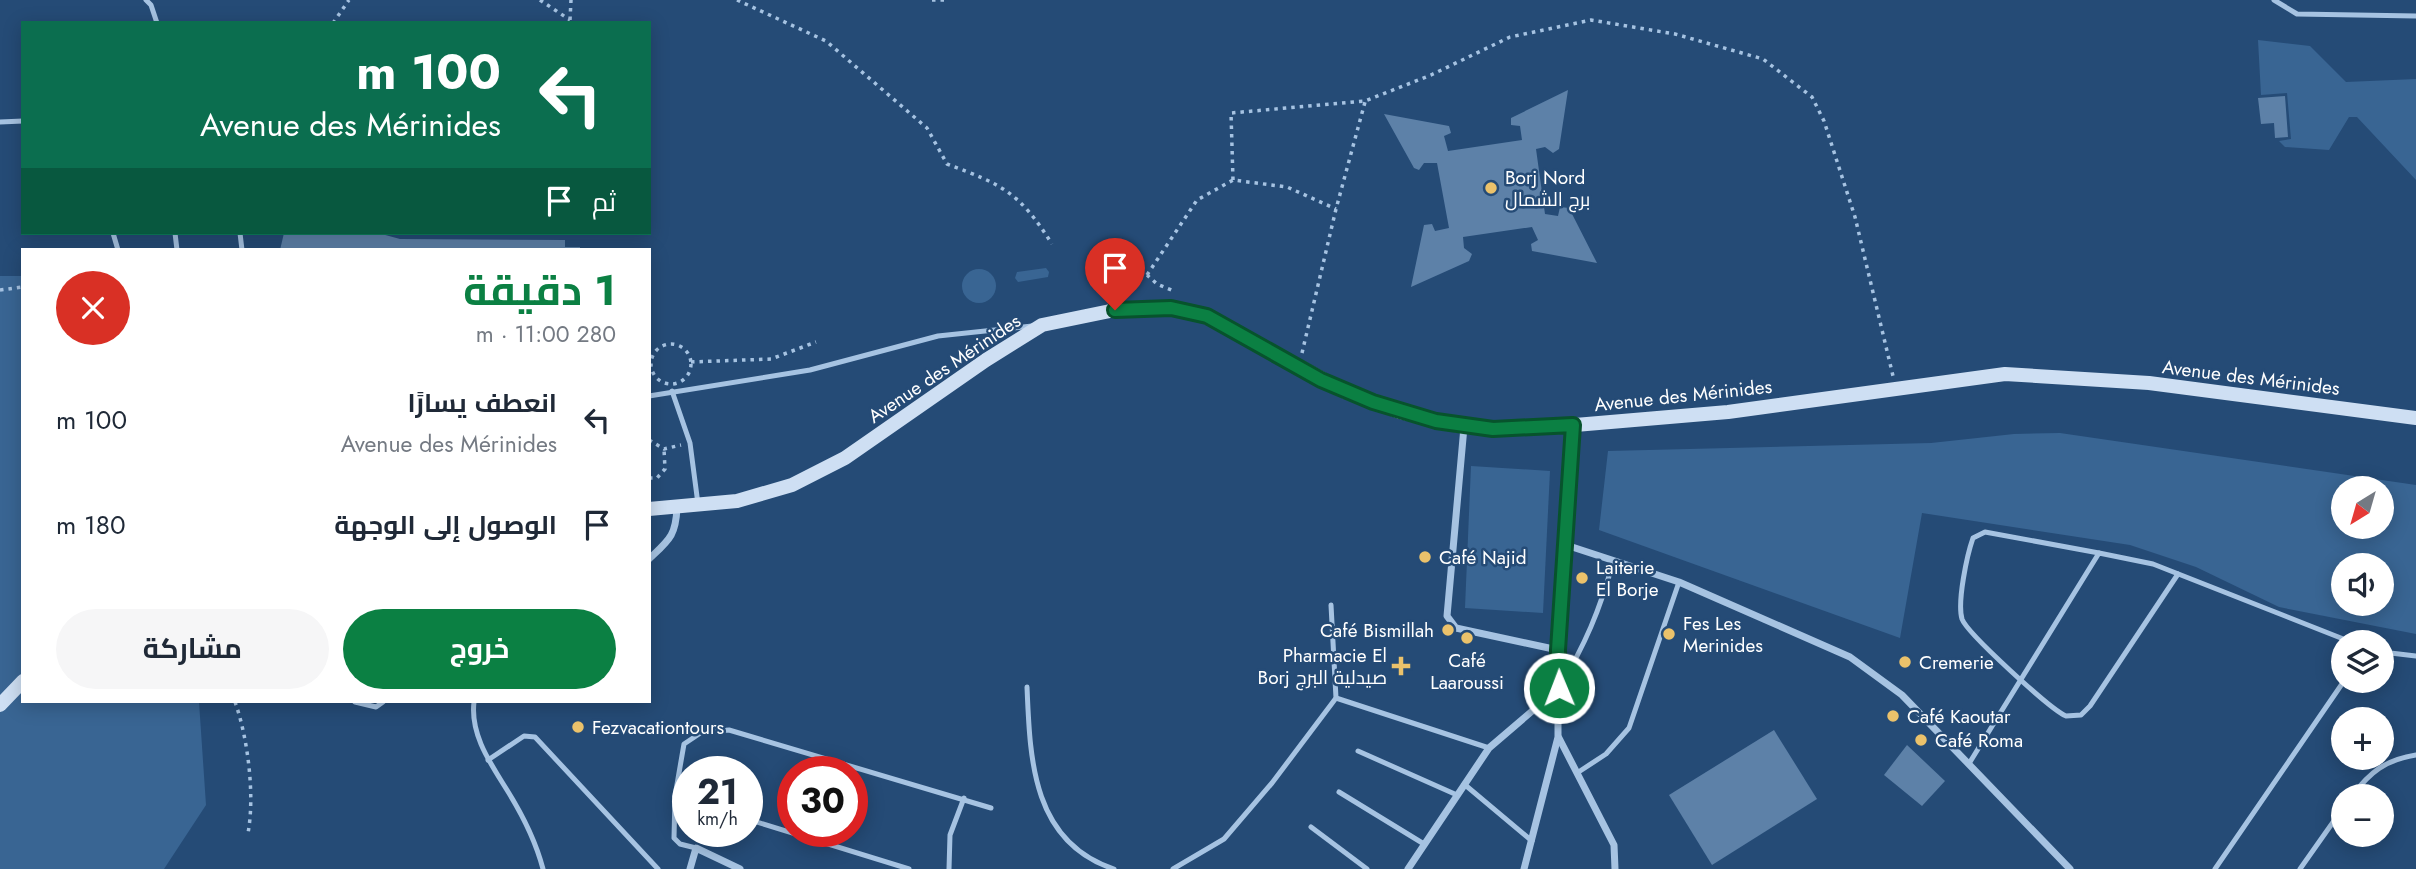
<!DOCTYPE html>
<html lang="ar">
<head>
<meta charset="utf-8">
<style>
	body { margin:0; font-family:Jost,Cairo,sans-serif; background:#f6f6f7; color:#1f2937; direction:rtl; height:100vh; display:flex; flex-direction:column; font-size:26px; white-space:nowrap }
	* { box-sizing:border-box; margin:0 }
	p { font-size:23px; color:#747a83 }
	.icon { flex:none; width:38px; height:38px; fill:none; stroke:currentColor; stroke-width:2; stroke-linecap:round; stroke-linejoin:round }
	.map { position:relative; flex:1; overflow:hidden; direction:ltr }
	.side { position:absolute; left:21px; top:248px; width:630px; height:455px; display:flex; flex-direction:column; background:#fff; border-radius:0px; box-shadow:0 4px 18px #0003; direction:rtl }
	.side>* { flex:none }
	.guide { position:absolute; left:21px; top:21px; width:630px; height:214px; border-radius:0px; box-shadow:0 4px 18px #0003; direction:rtl; background:#0b6e4f; color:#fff; overflow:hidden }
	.needle { width:46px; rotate:217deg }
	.controls { position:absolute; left:2331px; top:476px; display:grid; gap:14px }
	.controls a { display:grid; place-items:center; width:63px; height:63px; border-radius:50%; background:#fff; box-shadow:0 4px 18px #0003; font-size:35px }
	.speed { position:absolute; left:672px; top:756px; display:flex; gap:14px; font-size:35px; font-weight:700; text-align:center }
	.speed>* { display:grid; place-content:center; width:91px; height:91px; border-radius:50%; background:#fff; box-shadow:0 4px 18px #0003; line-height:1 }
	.speed small { font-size:18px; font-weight:400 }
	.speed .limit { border:10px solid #d22; background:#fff; color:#111 }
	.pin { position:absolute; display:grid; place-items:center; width:60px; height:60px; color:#fff; margin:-72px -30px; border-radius:50% 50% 50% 0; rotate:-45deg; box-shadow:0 0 7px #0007 }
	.pin .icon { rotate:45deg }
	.me { position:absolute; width:77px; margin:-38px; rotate:359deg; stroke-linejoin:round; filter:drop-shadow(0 0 5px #0008) }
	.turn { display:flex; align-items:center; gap:24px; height:147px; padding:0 35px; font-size:32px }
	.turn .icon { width:91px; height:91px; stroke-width:2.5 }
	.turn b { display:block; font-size:49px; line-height:60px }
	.then { display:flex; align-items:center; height:66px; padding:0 35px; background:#0003; gap:14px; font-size:26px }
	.round { display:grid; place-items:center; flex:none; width:74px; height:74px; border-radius:37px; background:#f6f6f7 }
	.head { display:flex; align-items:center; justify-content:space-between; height:119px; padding:0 35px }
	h1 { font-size:42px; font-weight:700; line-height:52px; color:#0b8043 }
	.primary-button { display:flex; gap:14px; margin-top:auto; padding:14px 35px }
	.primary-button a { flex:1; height:80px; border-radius:42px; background:#0b8043; color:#fff; font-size:28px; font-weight:700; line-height:80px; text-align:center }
	.primary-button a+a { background:#f6f6f7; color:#1f2937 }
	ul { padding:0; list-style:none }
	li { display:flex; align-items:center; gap:21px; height:105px; padding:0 35px }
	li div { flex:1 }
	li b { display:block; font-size:26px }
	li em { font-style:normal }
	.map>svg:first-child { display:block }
</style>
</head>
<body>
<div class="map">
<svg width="2416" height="869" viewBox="0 0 2416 869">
	<rect width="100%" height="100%" fill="#254b76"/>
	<g fill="#396593" fill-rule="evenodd">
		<polygon points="2258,40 2310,46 2346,82 2416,79 2416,180 2357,117 2349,117 2329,150 2285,147 2279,141 2291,139 2287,93 2261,95"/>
		<polygon points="1046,268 1049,272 1048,277 1018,282 1015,278 1017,272"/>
		<circle cx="979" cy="286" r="17"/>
		<polygon points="0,276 23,276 23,702 199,702 206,805 164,869 0,869"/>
		<path d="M2060,433L2416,485V634L2279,607L2196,567L2130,545L1922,513L1900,638L1599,530L1608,451L1931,443L2014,434ZM2343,488H2382V527H2343ZM2343,565H2382V604H2343Z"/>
		<polygon points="1471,466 1550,471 1543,613 1465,608"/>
	</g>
	<g fill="#5d81a8">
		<polygon points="1568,90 1559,149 1553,153 1545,147 1536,149 1545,214 1558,216 1560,207 1569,208 1597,263 1532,251 1531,244 1538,240 1532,227 1463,237 1464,248 1472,254 1469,261 1411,287 1424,225 1432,224 1435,231 1449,228 1437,163 1424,163 1419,170 1414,168 1384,114 1449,126 1451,133 1444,136 1448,151 1522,140 1520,126 1511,125 1511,118"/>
		<polygon points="2285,96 2288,137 2275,138 2274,123 2261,124 2258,98"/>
		<polygon points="284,233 378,233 400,239 565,240 565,247 580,247 580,250 280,250"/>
		<polygon points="1774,730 1817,799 1712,865 1669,795"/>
		<polygon points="1907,745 1945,781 1922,806 1884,775"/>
	</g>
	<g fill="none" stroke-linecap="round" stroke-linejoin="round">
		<g stroke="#a6c3e2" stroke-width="3.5" stroke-dasharray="3.5 5" stroke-linecap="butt">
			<polyline points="540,0 570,20"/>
			<path d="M737,0L826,41L927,128L947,164C1003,185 1019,192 1052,244"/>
			<polyline points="932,0 948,0"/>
			<polyline points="570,20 571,0"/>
			<polyline points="333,23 349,0"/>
			<polyline points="1233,180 1231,113 1365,101 1431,75 1510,37 1591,20 1675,34 1763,59 1812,97 1824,121 1855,217 1893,376"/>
			<polyline points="1114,266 1147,275 1157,284 1174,291"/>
			<polyline points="1147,275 1197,200 1233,180 1287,187 1336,209"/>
			<polyline points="0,290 23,287"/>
			<circle cx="671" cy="364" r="20"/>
			<polyline points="1302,353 1336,209 1365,102"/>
			<polyline points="691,362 771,359 816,342"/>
			<polyline points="649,440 664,449 681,445"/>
			<polyline points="649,478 657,478 665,469 664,449"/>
			<path d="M235,702C248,738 255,796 248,833"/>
		</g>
		<g stroke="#a6c3e2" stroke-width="5">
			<polyline points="146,0 151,5 157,23"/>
			<polyline points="2274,0 2297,14 2416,16"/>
			<polyline points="0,122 23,121"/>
			<polyline points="113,233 118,250"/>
			<polyline points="175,233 177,250"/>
			<polyline points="240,233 242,250"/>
			<polyline points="672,391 690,443 698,504"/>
			<polyline points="649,396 810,370 938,336 1032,326"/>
			<path d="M2099,553L1985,532L1973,538C1967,555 1957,602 1962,619C1967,633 2051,710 2066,716L2081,715L2090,706L2178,574"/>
			<polyline points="2382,652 2416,656"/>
			<path d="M1027,687C1030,759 1032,842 1114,869"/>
			<path d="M1559,688C1585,645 1600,610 1613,562"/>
			<polyline points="1336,698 1489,748"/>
			<polyline points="355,702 376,707 383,702"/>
			<path d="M474,702C470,735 491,764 507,790C522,814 536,842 543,869"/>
			<polyline points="1358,751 1457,795"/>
			<polyline points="488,760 524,736 535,737 658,869"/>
			<polyline points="1970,762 2099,553 2153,564 2351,642"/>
			<polyline points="1577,773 1606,754 1629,728 1679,582"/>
			<polyline points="1464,784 1532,841"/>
			<polyline points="1339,792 1424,844"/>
			<polyline points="675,796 674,838 680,844 696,848"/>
			<path d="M2352,796C2370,772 2385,760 2416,755"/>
			<polyline points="688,800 675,796 684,744 702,732 729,730 991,808"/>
			<polyline points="747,819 909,869"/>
			<polyline points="1311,827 1367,869"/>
			<polyline points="949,869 950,835 964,798"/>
			<polyline points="1173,869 1224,839 1272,783 1336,698 1331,605"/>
			<polyline points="2215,869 2344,681"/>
			<polyline points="2300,869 2343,808"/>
		</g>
		<g stroke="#a6c3e2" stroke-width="7">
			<polyline points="1464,427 1447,616 1456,628 1558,650"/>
			<polyline points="1566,545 1679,582 1850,657 1902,695 2070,869"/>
			<path d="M649,559C669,540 676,536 677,507"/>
			<polyline points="1559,738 1614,845 1615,869"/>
			<polyline points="690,869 696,848 740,869"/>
			<polyline points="1408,869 1489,748 1559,688"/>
			<polyline points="1524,869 1558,737 1558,650 1573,425"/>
		</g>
		<g stroke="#cedff3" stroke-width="14">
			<polyline points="649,509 737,501 792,485 845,458 986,360 1042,325 1115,310 1171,308 1207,316 1346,392 1400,412 1464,427 1540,428 1728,412 2005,374 2149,383 2416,418"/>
			<polyline points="0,705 23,681"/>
		</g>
	</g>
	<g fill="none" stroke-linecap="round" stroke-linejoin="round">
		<g stroke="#07532c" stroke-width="18">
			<polyline id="route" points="1115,310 1171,308 1207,316 1321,380 1373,402 1436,421 1493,429 1573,425 1558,650 1559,688"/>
		</g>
		<use href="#route" stroke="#0b8043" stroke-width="12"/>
	</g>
	<g fill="#ebc26b" stroke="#254b76" stroke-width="2.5">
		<circle cx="1491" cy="188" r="7"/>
		<circle cx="1425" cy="557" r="7"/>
		<circle cx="1582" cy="578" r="7"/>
		<circle cx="1448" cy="630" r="7"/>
		<circle cx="1669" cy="634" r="7"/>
		<circle cx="1467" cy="638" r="7"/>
		<circle cx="1905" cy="662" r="7"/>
		<path d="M1397.5 655.5h7v7h7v7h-7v7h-7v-7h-7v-7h7z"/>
		<circle cx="1893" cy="716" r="7"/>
		<circle cx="578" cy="727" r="7"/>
		<circle cx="1921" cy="740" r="7"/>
	</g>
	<g text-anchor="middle" stroke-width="5" stroke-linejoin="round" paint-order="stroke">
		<g font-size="19" fill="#fff" stroke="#254b76" text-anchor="start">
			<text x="1505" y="184">Borj Nord<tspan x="1505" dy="22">برج الشمال</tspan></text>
			<text x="1439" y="564">Café Najid</text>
			<text x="1596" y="574">Laiterie<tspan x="1596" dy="22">El Borje</tspan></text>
			<text x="1683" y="630">Fes Les<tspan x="1683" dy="22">Merinides</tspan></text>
			<text x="1434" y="637" text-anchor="end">Café Bismillah</text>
			<text x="1387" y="662" text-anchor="end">Pharmacie El<tspan x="1387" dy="22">Borj صيدلية البرج</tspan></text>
			<text x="1467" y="667" text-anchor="middle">Café<tspan x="1467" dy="22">Laaroussi</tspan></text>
			<text x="1919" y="669">Cremerie</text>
			<text x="1907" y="723">Café Kaoutar</text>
			<text x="592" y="734">Fezvacationtours</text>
			<text x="1935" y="747">Café Roma</text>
		</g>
		<g font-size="19" fill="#fff" stroke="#254b76">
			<text transform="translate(944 368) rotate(-34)" y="7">Avenue des Mérinides</text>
			<text transform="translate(2251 377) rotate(7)" y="7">Avenue des Mérinides</text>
			<text transform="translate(1683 395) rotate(-6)" y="7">Avenue des Mérinides</text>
		</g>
	</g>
</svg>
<div class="controls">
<a><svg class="needle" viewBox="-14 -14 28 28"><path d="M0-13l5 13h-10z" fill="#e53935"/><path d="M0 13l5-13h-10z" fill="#747a83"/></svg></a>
<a><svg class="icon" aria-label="sound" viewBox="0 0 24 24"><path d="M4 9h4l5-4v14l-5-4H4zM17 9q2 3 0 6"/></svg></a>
<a><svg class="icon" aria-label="layers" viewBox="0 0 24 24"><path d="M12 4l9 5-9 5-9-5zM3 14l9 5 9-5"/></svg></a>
<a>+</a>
<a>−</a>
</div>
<div class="speed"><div>21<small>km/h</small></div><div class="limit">30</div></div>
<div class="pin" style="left:1115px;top:310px;background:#d93025"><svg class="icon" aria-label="arrive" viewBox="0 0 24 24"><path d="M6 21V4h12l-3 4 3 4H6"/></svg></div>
<svg class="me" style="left:1559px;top:688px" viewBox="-20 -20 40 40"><circle r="17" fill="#0b8043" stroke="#fff" stroke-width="3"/><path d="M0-11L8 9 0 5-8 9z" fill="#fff"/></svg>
<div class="guide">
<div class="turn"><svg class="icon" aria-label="left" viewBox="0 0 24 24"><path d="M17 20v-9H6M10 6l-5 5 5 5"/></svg><div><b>100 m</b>Avenue des Mérinides</div></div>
<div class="then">ثم<svg class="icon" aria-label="arrive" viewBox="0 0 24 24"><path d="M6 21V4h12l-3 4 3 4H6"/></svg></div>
</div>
<section class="side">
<div class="head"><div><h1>1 دقيقة</h1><p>280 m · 11:00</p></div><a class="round" style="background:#d93025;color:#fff"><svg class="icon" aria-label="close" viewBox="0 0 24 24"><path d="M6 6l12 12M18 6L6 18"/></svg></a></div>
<ul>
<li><svg class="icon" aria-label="left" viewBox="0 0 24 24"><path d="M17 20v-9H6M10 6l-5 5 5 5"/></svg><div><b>انعطف يسارًا</b><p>Avenue des Mérinides</p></div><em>100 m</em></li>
<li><svg class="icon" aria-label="arrive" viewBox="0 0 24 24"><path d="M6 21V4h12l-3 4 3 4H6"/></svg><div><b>الوصول إلى الوجهة</b></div><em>180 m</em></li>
</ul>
<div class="primary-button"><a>خروج</a><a>مشاركة</a></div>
</section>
</div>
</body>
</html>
